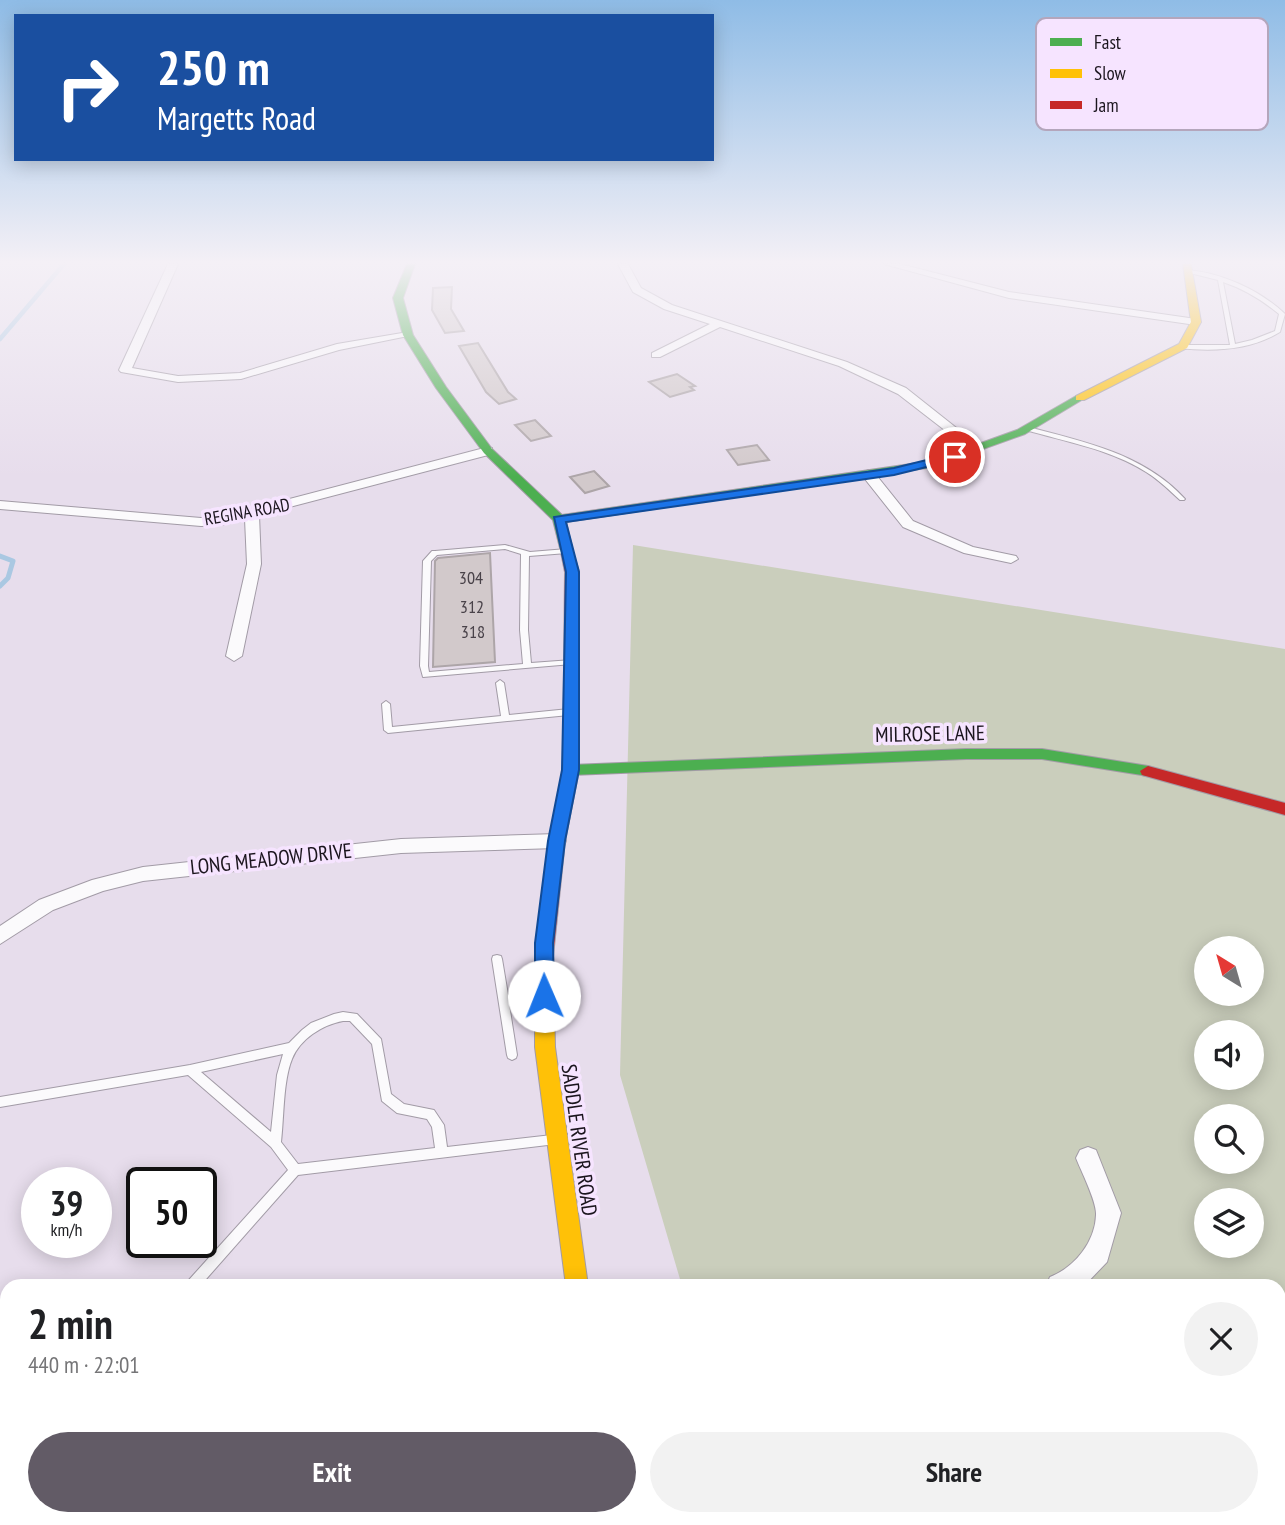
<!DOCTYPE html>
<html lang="en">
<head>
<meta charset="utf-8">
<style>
	body { margin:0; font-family:"PT Sans Narrow",sans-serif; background:#f2f2f2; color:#202124; height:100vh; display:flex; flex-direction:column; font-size:26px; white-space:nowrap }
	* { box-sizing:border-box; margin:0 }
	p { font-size:23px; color:#757577 }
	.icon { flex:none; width:38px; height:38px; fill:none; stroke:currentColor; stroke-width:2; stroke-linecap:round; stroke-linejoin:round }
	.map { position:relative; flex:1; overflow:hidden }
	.side { position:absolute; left:0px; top:1279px; width:1286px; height:247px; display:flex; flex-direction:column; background:#fff; border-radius:21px 21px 0 0; box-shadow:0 4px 18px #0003 }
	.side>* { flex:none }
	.banner { position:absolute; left:14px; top:14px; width:700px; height:147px; border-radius:0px; box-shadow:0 4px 18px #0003; background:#1a4fa0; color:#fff; overflow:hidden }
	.needle { width:46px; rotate:323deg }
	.tools { position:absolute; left:1194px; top:936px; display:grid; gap:14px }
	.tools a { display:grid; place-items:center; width:70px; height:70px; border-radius:50%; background:#fff; box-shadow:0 4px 18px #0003; font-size:35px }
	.speed { position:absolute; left:21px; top:1167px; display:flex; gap:14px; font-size:35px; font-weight:700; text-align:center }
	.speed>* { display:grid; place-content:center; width:91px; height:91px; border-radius:50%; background:#fff; box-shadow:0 4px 18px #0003; line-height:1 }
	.speed small { font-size:18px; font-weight:400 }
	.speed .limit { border:4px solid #111; border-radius:10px; background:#fff; color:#111 }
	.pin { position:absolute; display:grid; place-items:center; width:60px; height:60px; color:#fff; margin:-30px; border:4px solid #fff; border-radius:50%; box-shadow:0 2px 7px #0007 }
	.me { position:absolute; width:77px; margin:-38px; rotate:359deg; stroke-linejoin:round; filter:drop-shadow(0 0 5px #0008) }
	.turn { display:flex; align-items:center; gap:24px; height:147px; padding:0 28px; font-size:32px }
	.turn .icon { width:91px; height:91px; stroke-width:2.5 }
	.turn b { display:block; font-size:49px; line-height:60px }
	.round { display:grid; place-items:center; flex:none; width:74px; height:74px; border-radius:37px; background:#f2f2f2 }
	.headline { display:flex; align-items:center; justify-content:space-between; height:119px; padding:0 28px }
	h1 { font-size:42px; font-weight:700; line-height:52px }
	.primary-button { display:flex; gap:14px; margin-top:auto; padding:14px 28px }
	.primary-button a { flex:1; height:80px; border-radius:42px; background:#625b66; color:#fff; font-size:28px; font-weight:700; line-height:80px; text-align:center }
	.primary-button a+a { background:#f2f2f2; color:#202124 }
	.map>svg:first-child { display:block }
</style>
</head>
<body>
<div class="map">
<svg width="1285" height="1525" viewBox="0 0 1285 1525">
	<rect width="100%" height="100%" fill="#e7ddec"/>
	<path fill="#cacebc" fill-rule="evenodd" d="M633,545L1285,649V1525H752L750,1519H1279V1286H682L620,1075ZM1206,948H1251V994H1206ZM1206,1032H1251V1078H1206ZM1206,1116H1251V1162H1206ZM1206,1200H1251V1246H1206Z"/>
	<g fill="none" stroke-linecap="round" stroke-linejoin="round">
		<polyline stroke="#aac8e2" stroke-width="4.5" points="0,339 64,264"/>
		<polyline stroke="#aac8e2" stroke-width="5" points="0,556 13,561 8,578 0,586"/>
	</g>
	<g fill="#d2c9cb" stroke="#ada5a8" stroke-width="2">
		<polygon points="452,287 451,309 464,331 445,333 432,310 433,288"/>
		<polygon points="478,343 508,392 516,399 499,404 486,392 459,346"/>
		<polygon points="677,374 695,386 690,387 694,390 670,397 649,382"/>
		<polygon points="535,420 551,436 531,441 515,425"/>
		<polygon points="757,445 769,460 738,465 727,450"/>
		<polygon points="594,471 609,486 585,493 570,477"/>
		<polygon points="490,553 495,662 433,667 435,561 438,558"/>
	</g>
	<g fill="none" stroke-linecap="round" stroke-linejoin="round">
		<g stroke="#a29ba6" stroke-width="2">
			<g id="lane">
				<path d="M1186,270C1220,272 1260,290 1285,314L1280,332C1251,350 1213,352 1179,348V346L1181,345H1230L1218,280L1186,272ZM1223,282C1244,289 1262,300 1279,314L1275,331L1252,340L1235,344Z"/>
				<path d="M1028,427C1085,442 1144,454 1185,499L1184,500H1180C1169,490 1159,480 1146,472C1110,449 1066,442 1026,430V428Z"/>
				<path d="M505,545L530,552L567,549L571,551L567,553L529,556L528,630L531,663L572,660L576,662L572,664L423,677L420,666L423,561L432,551H435ZM505,549L521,554L520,630L523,664L429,672L428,666L431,561L437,555Z"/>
				<polygon points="500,680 504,683 509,715 569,709 573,712 569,715 388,733 384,730 382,704 386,701 390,704 392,727 501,716 496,683"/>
				<polygon points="497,955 501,956 502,959 508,995 539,993 543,994 544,997 543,1000 539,1001 509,1004 517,1055 516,1058 512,1060 508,1058 507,1055 492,959 493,956"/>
				<path d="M343,1012L357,1014L381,1039L391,1094L404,1104L434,1110L444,1125L447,1147L552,1135L556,1136L558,1140L556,1144L298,1175L200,1286H186L187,1282L288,1170L271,1147L188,1075L0,1107V1097L190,1065L289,1043L302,1030L311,1023L334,1014ZM343,1021H350L372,1044L382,1101L397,1113L427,1119L432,1127L435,1148L298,1164L281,1142C284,1117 283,1081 292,1059C300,1039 322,1025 343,1021ZM283,1054L277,1075L271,1132L201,1072Z"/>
				<polygon points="7,1361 7,1375 0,1378 0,1364"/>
				<rect x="96" y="1519" width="14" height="6"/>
			</g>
		</g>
		<g stroke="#a29ba6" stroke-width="2">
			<g id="street">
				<polygon points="168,264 178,264 132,368 178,376 240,373 337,344 408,332 413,335 339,350 241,379 178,382 121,372 119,370"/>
				<polygon points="618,264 628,264 641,288 672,305 847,362 906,388 983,449 973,452 898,394 839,366 720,327 660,357 652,357 652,353 710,324 664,309 633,292"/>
				<polygon points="884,264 900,264 1009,292 1196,319 1201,322 1196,325 1009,298"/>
				<polygon points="488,447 492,448 492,454 259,515 261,564 242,656 234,661 226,656 247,564 245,519 221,525 201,526 0,509 0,501 201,518 221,517"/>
				<polygon points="868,470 873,471 913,521 973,547 1016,556 1018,559 1011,563 964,553 903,527 861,474"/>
				<polygon points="557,834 564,836 566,841 564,846 557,848 401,853 143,881 103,891 53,910 0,944 0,926 39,900 92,880 143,867 401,839"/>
				<path d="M1088,1147L1096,1150L1121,1213L1107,1262L1084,1286H1046L1050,1277C1075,1267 1095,1242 1096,1215C1097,1202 1081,1171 1076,1158L1080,1150Z"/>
			</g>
		</g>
		<g stroke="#a29ba6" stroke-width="2">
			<g id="fast">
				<polygon points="407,264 415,264 403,298 413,335 446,387 492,449 562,515 931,461 1017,430 1076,396 1085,398 1025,434 933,467 566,522 573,552 567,556 561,552 553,520 484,453 436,388 403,335 393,298"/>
				<polygon points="966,749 1042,749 1148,766 1156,771 1148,776 1042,759 966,759 571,775 563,770 571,765"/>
			</g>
		</g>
		<g stroke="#a29ba6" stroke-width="2">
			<g id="slow">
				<polygon points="1183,264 1191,264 1201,322 1187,348 1084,400 1076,400 1076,396 1179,344 1191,322"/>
				<polygon points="544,949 551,951 553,956 555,1047 588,1286 566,1286 535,1047 535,956 537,951"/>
				<polygon points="600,1519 626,1519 627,1525 601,1525"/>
			</g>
		</g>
		<g stroke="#a29ba6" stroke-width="2">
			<g id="jam">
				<polygon points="567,548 573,552 579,572 579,770 565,841 553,956 551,961 544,963 537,961 535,956 549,841 563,770 565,572 561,552"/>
				<polygon points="1148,766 1285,803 1285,815 1142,775 1140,771"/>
			</g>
		</g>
		<use href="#lane" fill="#fbfafc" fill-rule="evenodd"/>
		<use href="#street" fill="#fbfafc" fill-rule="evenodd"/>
		<use href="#fast" fill="#4caf50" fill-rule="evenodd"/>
		<use href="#slow" fill="#ffc107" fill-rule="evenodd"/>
		<use href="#jam" fill="#c62828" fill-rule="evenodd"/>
	</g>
	<linearGradient id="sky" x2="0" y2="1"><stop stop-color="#8fbce6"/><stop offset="0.55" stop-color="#f4f0f6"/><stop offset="1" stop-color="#f4f0f6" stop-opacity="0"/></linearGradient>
	<rect width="1285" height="477" fill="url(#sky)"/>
	<polygon fill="#1a73e8" stroke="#114b97" stroke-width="2" points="955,453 961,457 959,459 894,475 566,522 579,572 579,770 565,841 553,943 554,996 551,1002 538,1002 535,996 535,943 548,841 562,770 566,572 554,517 894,468"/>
	<g text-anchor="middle" stroke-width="7" stroke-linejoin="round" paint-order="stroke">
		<g font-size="18" fill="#1b151e" stroke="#f6e4ff">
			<text transform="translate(247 512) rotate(-10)" y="6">REGINA ROAD</text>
		</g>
		<g font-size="18" fill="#494249">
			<text x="471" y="584">304</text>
			<text x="472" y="613">312</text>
			<text x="473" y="638">318</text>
		</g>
		<g font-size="21" fill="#1b151e" stroke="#f6e4ff">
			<text transform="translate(930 734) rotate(-1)" y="7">MILROSE LANE</text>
			<text transform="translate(271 859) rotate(-6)" y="7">LONG MEADOW DRIVE</text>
			<text transform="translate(579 1140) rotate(82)" y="7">SADDLE RIVER ROAD</text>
		</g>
	</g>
	<rect x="1036" y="18" width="232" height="112" rx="10" fill="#f6e4ff" stroke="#b4a6bc" stroke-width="2"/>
	<rect x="1050" y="38" width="32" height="8" fill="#4caf50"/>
	<rect x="1050" y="69" width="32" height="9" fill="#ffc107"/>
	<rect x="1050" y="101" width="32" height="8" fill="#c62828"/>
	<g font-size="19" fill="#1b151e">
		<text x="1094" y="49">Fast</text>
		<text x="1094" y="80">Slow</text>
		<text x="1094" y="112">Jam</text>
	</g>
</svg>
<div class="tools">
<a><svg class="needle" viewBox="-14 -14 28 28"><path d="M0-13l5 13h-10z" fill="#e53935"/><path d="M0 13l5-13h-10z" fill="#757577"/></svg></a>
<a><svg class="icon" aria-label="sound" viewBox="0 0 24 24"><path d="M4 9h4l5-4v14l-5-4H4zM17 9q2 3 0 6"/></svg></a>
<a><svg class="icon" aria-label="search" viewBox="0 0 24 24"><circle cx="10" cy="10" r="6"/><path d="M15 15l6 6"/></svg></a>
<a><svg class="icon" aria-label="layers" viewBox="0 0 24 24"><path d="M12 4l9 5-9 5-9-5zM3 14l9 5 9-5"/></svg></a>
</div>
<div class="speed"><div>39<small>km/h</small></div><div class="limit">50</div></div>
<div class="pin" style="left:955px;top:457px;background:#d93025"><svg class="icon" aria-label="arrive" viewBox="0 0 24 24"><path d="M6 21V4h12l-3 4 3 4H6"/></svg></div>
<svg class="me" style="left:544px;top:996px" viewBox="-20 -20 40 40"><circle r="19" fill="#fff"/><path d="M0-13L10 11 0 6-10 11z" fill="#1a73e8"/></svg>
<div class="banner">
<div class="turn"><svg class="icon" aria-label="right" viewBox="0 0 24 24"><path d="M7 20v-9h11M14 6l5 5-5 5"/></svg><div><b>250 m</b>Margetts Road</div></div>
</div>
<section class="side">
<div class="headline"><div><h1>2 min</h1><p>440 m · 22:01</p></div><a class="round"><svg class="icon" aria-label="close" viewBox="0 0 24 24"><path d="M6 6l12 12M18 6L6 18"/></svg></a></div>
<div class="primary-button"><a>Exit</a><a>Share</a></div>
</section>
</div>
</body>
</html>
